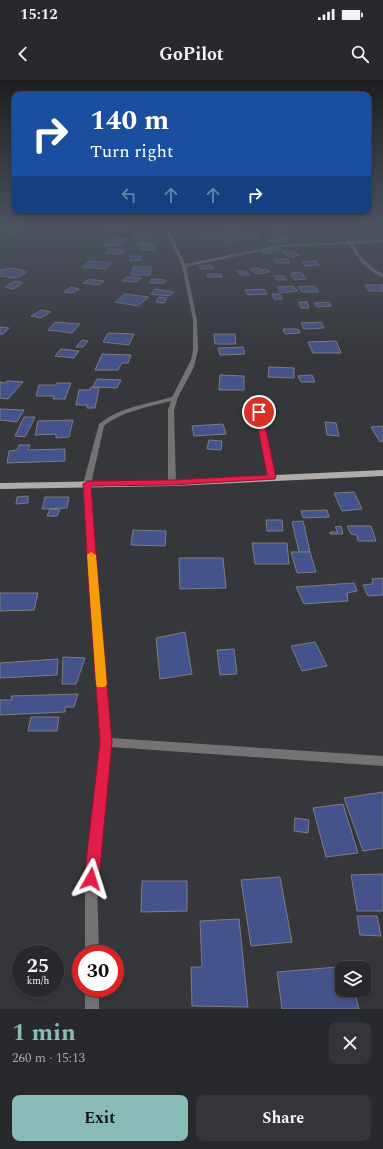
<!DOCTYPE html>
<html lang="en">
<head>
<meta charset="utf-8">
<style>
	body { margin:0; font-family:Spectral,serif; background:#343538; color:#f1f3f6; height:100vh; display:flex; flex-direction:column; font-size:15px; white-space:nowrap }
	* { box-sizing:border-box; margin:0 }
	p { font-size:13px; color:#a5a6a9 }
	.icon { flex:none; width:22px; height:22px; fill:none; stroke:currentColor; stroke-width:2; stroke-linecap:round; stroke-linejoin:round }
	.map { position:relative; height:929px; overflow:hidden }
	.sheet { display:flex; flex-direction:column; background:#28292c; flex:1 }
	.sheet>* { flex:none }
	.banner { position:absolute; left:12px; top:12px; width:359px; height:122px; border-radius:8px; box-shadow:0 2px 6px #0003,0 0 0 1px #444548; background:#1a4fa0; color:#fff; overflow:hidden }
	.fabs { position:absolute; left:335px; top:881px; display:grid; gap:8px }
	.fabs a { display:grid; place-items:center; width:36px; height:36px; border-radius:8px; background:#28292c; box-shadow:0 2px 6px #0003,0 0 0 1px #444548; font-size:20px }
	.speed { position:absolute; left:12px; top:865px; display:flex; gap:8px; font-size:20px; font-weight:700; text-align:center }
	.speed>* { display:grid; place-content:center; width:52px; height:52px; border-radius:50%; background:#28292c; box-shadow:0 2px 6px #0003,0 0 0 1px #444548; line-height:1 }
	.speed small { font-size:10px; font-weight:400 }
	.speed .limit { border:6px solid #d22; background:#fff; color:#111 }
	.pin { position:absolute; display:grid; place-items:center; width:34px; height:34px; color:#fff; margin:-17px; border:2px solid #fff; border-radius:50%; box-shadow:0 1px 4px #0007 }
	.me { position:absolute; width:44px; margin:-22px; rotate:6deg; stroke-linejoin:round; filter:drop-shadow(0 0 3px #0008) }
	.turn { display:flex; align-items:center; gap:14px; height:84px; padding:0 12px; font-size:18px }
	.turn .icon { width:52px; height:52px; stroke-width:2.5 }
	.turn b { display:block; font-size:28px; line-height:34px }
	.lanes { display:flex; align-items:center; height:38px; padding:0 12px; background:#0003; justify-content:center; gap:20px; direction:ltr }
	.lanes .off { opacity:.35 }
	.round { display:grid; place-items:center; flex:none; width:42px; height:42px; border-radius:8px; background:#343538 }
	.head { display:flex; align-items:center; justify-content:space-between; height:68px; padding:0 12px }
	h1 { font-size:24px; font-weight:700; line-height:30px; color:#8bbbb9 }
	.primary-button { display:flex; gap:8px; margin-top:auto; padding:8px 12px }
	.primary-button a { flex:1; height:46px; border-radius:8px; background:#8bbbb9; color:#111; font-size:16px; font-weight:700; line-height:46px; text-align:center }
	.primary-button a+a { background:#343538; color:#f1f3f6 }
	.status { display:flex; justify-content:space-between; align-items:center; height:28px; padding:0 20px; background:#28292c; direction:ltr }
	.status svg { height:11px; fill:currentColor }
	header { display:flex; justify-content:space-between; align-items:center; height:52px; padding:0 12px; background:#28292c; font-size:18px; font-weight:700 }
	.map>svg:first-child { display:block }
</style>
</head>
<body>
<div class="status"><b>15:12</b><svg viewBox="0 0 49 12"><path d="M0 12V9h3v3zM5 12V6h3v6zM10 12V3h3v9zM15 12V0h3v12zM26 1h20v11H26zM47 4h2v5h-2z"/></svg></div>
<header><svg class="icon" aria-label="back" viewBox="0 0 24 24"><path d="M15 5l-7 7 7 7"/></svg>GoPilot<svg class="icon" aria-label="search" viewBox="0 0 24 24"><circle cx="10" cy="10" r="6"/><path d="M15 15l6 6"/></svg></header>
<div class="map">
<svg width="383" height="929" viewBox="0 0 383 929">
	<rect width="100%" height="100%" fill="#36373b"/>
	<g fill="#45538c" stroke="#7c7d81">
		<polygon points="8,147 13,147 23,148 15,153 1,152"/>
		<polygon points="110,147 125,148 123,149 127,150 124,152 106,151"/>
		<polygon points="224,147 241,147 238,152 224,151 226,148"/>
		<polygon points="272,147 290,147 287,152 270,150"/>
		<polygon points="203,152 226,153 223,159 199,158"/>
		<polygon points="136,153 152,154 149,160 132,159"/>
		<polygon points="234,153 240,153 236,161 227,161 228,154"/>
		<polygon points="242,154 259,155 257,159 240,158"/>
		<polygon points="275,155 291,157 281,162 269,161"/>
		<polygon points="112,158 128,159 118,166 104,165"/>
		<polygon points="138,163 156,164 153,170 140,170 142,165 137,165"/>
		<polygon points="269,168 276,168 281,170 268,174 262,172 266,171 263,170"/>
		<polygon points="109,169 125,170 122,174 105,173"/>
		<polygon points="291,171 299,175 290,177 282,172"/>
		<polygon points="130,176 141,176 141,180 130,181"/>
		<polygon points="274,179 288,179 289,183 275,183"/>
		<polygon points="89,181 112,183 106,189 83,187"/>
		<polygon points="316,181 319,185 305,186 302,182"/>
		<polygon points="211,185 214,188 202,189 199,186"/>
		<polygon points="133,187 151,187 150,195 132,195"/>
		<polygon points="11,188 23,190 21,191 27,192 17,198 0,196 0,190"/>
		<polygon points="259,188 262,190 266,189 270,192 256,194 250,189"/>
		<polygon points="237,191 246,191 250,195 241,195"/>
		<polygon points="301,192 306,199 295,200 290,193"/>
		<polygon points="207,194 221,194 222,197 208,197"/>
		<polygon points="274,196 283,196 287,200 277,200"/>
		<polygon points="126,197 141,198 137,202 122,201"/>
		<polygon points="89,199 104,201 98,205 83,203"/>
		<polygon points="151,199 166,200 164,203 150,203"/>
		<polygon points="15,201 23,203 13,209 5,207"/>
		<polygon points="365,205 383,205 383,211 369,211"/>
		<polygon points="293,206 298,211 281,213 277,207"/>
		<polygon points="315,206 318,212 302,212 298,207"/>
		<polygon points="71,207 79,209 73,213 64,212"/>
		<polygon points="155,209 174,212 169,216 151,214"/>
		<polygon points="264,209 267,214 248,215 245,210"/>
		<polygon points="125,214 149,217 138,226 115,222"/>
		<polygon points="272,214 280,214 282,219 274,219"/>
		<polygon points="159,217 167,218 164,223 156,222"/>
		<polygon points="299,222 307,222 309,228 301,228"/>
		<polygon points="329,222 331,226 317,227 314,223"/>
		<polygon points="42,230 51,232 40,238 31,236"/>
		<polygon points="55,242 80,244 72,253 48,250"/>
		<polygon points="321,242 324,248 304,249 301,243"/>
		<polygon points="0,247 9,248 3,254 0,254"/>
		<polygon points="283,249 298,249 300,253 285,254"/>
		<polygon points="108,253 134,254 129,265 103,262"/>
		<polygon points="214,254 235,254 236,264 215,264"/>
		<polygon points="82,260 88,261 83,267 76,267"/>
		<polygon points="336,261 341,273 313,273 308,262"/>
		<polygon points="243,267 245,274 220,275 218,268"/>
		<polygon points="61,269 79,271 74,278 55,276"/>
		<polygon points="102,274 131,275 128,283 122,283 118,290 95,290"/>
		<polygon points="269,287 294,288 294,298 268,297"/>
		<polygon points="220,295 244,296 244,310 219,310"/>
		<polygon points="312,295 315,302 301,302 298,296"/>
		<polygon points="97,299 121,300 117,308 93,307"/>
		<polygon points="7,301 23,302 8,319 0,318 0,302 5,303"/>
		<polygon points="57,303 71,303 65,319 53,319 54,316 36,316 39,305 56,305"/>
		<polygon points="91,307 99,308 95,328 87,328 87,325 76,325 79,310 90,310"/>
		<polygon points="0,329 24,330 17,342 0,340"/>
		<polygon points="24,337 35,337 25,357 15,356"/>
		<polygon points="73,340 69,357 56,358 56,354 35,355 38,341"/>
		<polygon points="325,342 336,343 339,356 327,355"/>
		<polygon points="223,344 226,354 194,356 192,346"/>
		<polygon points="383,346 383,361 380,362 371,347"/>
		<polygon points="209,360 222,361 221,370 207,369"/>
		<polygon points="19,365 30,365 28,370 65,369 65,381 7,383 9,371 17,370"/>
		<polygon points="354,412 362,429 342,431 334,413"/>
		<polygon points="28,416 28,423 16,424 17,417"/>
		<polygon points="45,417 69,417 67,428 42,429"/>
		<polygon points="50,429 60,430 57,436 47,436"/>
		<polygon points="327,430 329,437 303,438 301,431"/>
		<polygon points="266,440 282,440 283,451 267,451"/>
		<polygon points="303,441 310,472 299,472 292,442"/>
		<polygon points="341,446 343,454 330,454 330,452 338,452 335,447"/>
		<polygon points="347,446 371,446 376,461 358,461 357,455 351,454"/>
		<polygon points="133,450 166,451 165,466 131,465"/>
		<polygon points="252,463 287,463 289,484 255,484"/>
		<polygon points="291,472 310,472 316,492 297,493"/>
		<polygon points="179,478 223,478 226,508 180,509"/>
		<polygon points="383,498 383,515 368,516 363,505 373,504 372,499"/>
		<polygon points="354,503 357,511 347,513 348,521 304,524 296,507"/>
		<polygon points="0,513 38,513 34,530 0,531"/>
		<polygon points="185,552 192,594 160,599 156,558"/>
		<polygon points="315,562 327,586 302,591 291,566"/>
		<polygon points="234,569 237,594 220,595 217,570"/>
		<polygon points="63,577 85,578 76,604 62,604"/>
		<polygon points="58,579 57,595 0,598 0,583"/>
		<polygon points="78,614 74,627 65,627 65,632 0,635 0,620 12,620 11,616"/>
		<polygon points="31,637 59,637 57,651 28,651"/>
		<polygon points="383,712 383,768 363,771 344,718"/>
		<polygon points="343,724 358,773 326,777 313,728"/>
		<polygon points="295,738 309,740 308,753 294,751"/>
		<polygon points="383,794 383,831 357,831 351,795"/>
		<polygon points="280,797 292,862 251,866 241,800"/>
		<polygon points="142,801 187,801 187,831 141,832"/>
		<polygon points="357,836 377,836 381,856 360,855"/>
		<polygon points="239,839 248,927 192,926 191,887 202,887 200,841"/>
		<polygon points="349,886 349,888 342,888 342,910 354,910 359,929 282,929 277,892"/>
	</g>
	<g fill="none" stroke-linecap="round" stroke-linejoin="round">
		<g fill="#747273" fill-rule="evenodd">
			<path d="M164,147H168L185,184L280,165L347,162L349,160L351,161L383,160V162L352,164C360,176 370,188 383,194V197C368,192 356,178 349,164L280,167L186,187L197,240L198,270L194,287L178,317L174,330L176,403L172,405L168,403V330L171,321C148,327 123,331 104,346L91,404L98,513L111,658L383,676V686L111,667L97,799L99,874H85V799L101,662L90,513L83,404L99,344C120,327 147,324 172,317L191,280L193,270V240L182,186Z"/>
			<polygon points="256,316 259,318 276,397 272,399 268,397 253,318"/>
			<rect x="85" y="908" width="14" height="21"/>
		</g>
		<polygon fill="#b0acac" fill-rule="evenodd" points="383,390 383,396 172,406 0,409 0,403 172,400"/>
	</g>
	<linearGradient id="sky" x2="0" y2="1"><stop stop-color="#1e1e20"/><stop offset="0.53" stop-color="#4c5360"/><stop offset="1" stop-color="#4c5360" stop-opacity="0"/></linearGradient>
	<rect width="383" height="277" fill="url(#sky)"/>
	<polygon fill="#e11d48" stroke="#92132f" points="259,330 262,332 276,397 275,399 172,405 91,406 99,513 112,662 99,799 96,804 91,806 86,804 84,799 100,662 89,513 83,404 87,401 172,400 267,395 255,332"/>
	<polygon fill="#f59e0b" points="91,472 96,475 107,604 105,607 97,607 96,604 87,475"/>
</svg>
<div class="fabs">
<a><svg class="icon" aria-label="layers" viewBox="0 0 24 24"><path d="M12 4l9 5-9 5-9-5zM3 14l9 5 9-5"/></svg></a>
</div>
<div class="speed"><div>25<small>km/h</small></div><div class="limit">30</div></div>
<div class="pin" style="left:259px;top:332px;background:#d93025"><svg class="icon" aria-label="arrive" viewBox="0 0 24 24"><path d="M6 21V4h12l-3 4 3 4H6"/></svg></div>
<svg class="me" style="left:91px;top:799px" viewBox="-20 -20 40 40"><path d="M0-17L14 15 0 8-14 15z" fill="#e11d48" stroke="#fff" stroke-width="4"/></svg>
<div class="banner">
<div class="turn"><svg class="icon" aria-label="right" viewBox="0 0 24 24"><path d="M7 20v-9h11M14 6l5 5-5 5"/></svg><div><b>140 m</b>Turn right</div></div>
<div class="lanes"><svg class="icon off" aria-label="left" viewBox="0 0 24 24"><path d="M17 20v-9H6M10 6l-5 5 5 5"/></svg><svg class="icon off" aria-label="ahead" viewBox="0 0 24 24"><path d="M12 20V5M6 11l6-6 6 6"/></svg><svg class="icon off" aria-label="ahead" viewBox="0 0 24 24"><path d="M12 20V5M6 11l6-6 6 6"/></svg><svg class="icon" aria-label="right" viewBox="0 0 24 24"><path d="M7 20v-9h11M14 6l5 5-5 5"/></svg></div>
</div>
</div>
<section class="sheet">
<div class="head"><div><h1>1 min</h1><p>260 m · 15:13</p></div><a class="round"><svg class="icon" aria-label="close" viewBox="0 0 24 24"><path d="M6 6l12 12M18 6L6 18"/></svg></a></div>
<div class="primary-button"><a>Exit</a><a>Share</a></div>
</section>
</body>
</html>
